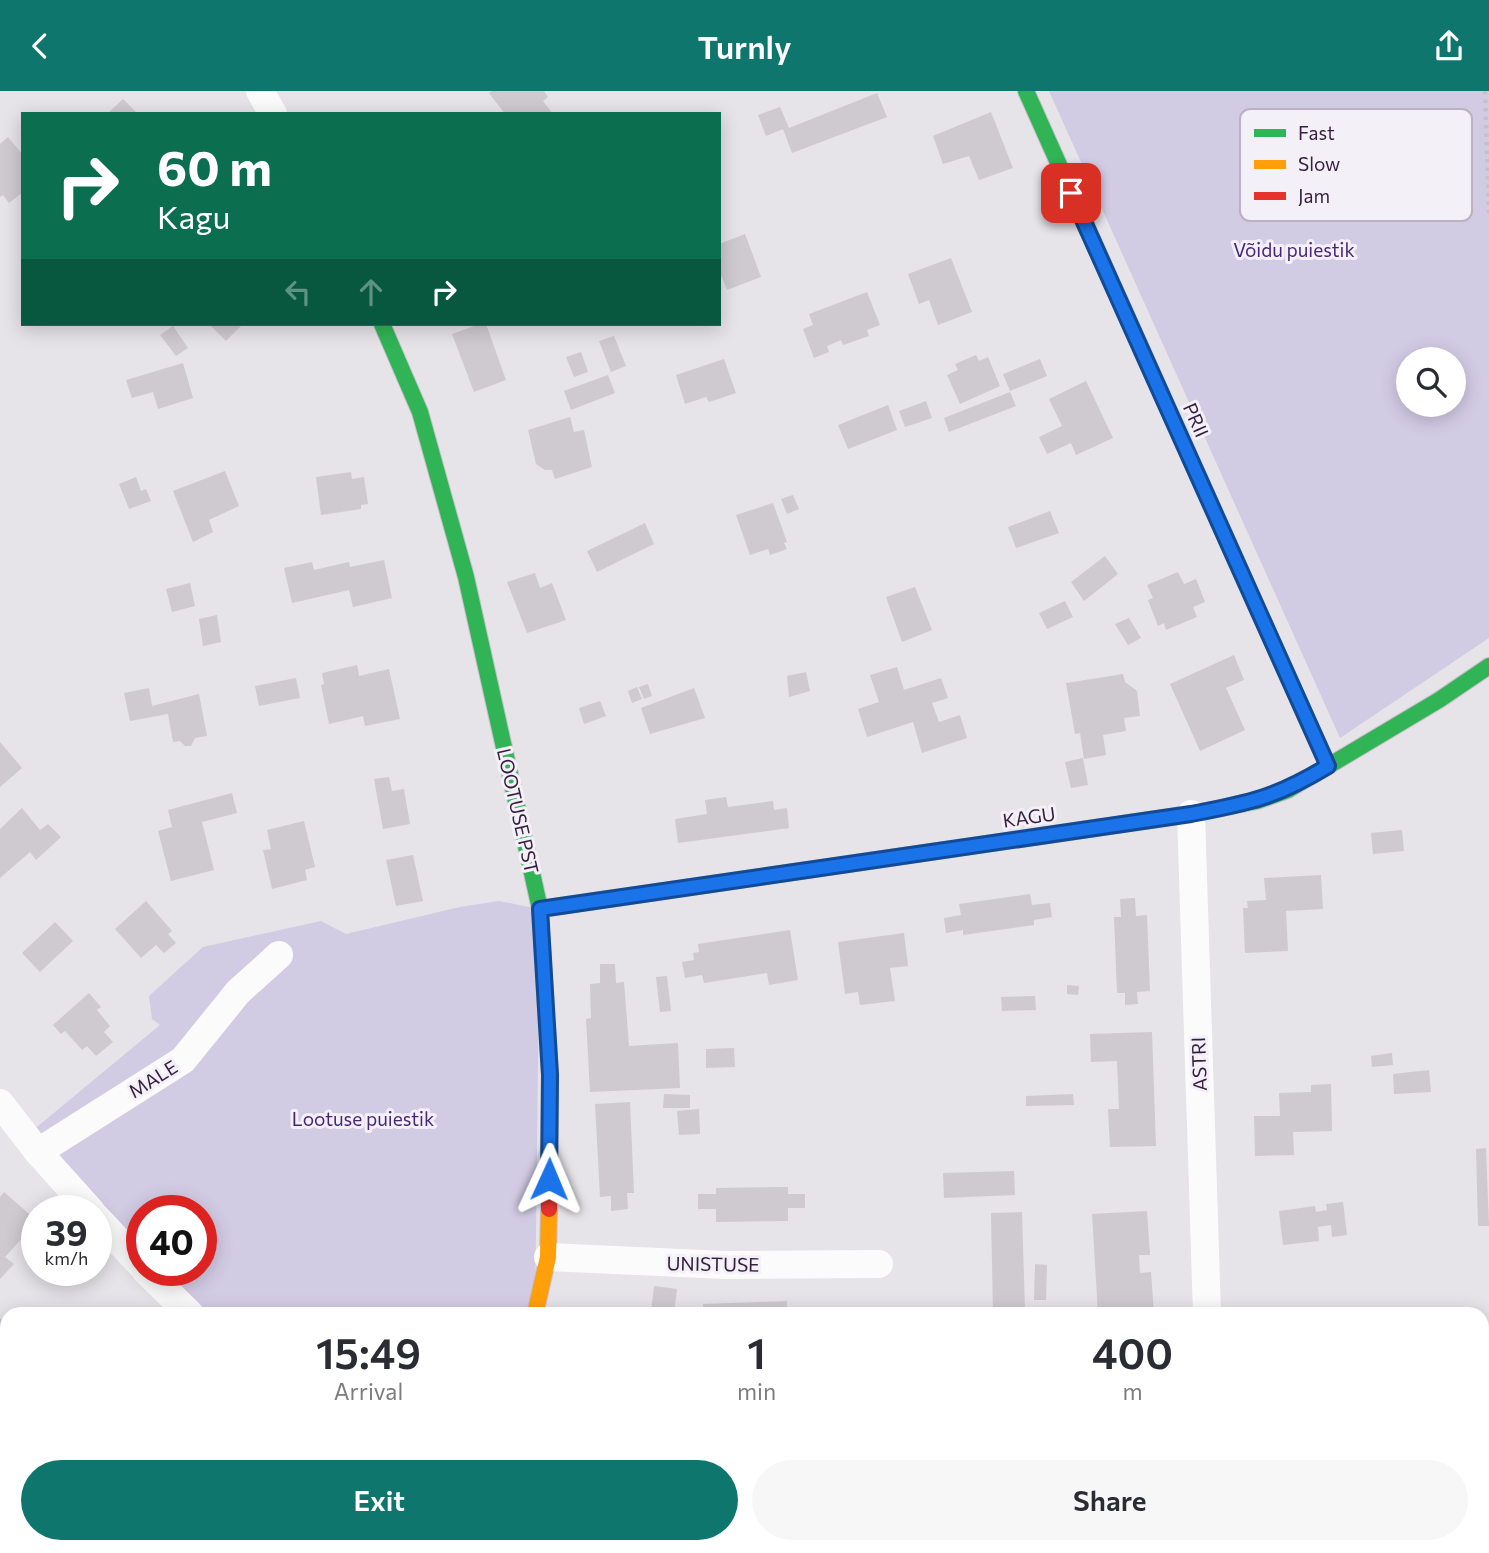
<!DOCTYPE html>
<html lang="en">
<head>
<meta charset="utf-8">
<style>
	body { margin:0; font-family:Commissioner,sans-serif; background:#f7f7f7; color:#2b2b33; height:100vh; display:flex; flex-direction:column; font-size:26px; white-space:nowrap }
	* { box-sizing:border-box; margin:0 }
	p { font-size:23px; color:#7c7c81 }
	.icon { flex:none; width:38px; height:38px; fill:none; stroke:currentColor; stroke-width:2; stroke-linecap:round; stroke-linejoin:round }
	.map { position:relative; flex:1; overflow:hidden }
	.side { position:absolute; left:0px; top:1216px; width:1489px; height:247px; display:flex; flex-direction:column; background:#fff; border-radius:21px 21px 0 0; box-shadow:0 4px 18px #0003 }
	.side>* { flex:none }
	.hud { position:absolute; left:21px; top:21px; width:700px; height:214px; border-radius:0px; box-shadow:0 4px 18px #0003; background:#0b6e4f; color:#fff; overflow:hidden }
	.buttons { position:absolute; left:1396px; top:256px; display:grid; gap:14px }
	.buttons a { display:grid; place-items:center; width:70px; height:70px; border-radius:50%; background:#fff; box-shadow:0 4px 18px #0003; font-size:35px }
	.speed { position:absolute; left:21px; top:1104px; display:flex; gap:14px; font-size:35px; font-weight:700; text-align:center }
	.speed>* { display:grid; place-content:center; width:91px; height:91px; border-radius:50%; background:#fff; box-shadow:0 4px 18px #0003; line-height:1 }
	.speed small { font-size:18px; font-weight:400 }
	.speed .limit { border:10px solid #d22; background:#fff; color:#111 }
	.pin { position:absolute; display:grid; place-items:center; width:60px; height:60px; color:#fff; margin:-30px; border-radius:14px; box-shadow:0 4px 10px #0006 }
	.me { position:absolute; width:77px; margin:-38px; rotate:1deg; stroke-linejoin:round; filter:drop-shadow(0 0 5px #0008) }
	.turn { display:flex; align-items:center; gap:24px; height:147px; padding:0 21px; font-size:32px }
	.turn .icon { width:91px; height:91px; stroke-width:2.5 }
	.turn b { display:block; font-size:49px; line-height:60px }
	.lanes { display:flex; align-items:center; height:66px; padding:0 21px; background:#0003; justify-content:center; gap:35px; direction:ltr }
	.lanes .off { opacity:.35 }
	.eta { display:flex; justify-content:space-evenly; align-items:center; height:119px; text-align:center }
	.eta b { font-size:42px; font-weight:600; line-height:49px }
	.cta { display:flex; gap:14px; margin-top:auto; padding:14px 21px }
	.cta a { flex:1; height:80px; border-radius:42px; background:#0f766e; color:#fff; font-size:28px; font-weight:600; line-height:80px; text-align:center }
	.cta a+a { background:#f7f7f7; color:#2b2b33 }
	header { display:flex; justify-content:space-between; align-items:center; height:91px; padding:0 21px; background:#0f766e; color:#fff; font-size:32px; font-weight:600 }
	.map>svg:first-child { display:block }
</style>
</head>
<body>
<header><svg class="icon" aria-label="back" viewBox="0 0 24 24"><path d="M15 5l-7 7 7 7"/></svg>Turnly<svg class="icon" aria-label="share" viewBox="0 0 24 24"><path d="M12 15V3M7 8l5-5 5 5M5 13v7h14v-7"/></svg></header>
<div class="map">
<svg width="1489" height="1462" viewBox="0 0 1489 1462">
	<rect width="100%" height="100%" fill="#e6e3e9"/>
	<g fill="#d2cbe4" fill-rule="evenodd">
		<path d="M1049,0H1489V547L1340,647ZM1409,268H1454V313H1409Z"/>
		<polygon points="499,810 540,818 535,1223 190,1223 146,1180 201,1180 201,1120 142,1120 142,1175 26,1045 160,934 152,928 149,905 203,856 321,830 346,843 460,816"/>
	</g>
	<g fill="#cecad0">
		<polygon points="492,0 544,0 548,6 543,10 553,23 505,23 489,2"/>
		<polygon points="877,2 887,26 792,62 783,38 766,45 758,24 780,16 789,37"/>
		<polygon points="123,8 138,23 107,23"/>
		<polygon points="991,21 1013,77 979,89 969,65 943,73 933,45"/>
		<polygon points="8,46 23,64 23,101 9,112 3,104 0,106 0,53"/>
		<polygon points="745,143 761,186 727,199 719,179 719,153"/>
		<polygon points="951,167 972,221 938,234 929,209 919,213 908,183"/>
		<polygon points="867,201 880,234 867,239 869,245 843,254 841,249 827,255 829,261 814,267 803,238 813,234 809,223"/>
		<polygon points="209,233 243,233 226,250"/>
		<polygon points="480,233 486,233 506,289 474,301 452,243"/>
		<polygon points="173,235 188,257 176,265 160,244"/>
		<polygon points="614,245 626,275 611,281 599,250"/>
		<polygon points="581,261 588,281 574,286 566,266"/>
		<polygon points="976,264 979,270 988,266 1000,295 960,313 947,284 958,279 955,273"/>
		<polygon points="724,268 736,302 709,311 706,306 685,313 676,284"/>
		<polygon points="1040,268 1047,285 1010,300 1003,283"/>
		<polygon points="183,272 193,307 158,318 153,301 132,307 126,289"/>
		<polygon points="608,284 615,302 571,319 564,300"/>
		<polygon points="1086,290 1113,347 1076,364 1071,352 1047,363 1039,346 1062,335 1049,308"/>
		<polygon points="1010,301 1016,315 949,341 944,327"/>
		<polygon points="926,310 932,327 905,336 899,320"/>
		<polygon points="888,314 897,339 848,358 838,334"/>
		<polygon points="570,326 574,341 584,339 592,376 555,388 552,379 545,379 536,373 528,339"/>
		<polygon points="225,380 239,415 209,429 213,441 193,451 173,400"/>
		<polygon points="351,381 352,388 364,386 368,413 361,414 361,418 321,424 316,386"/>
		<polygon points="136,386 141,400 146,398 151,410 129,418 119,393"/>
		<polygon points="793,404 799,418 787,423 781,408"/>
		<polygon points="773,412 787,451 784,452 787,458 770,464 768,458 750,464 736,424"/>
		<polygon points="1050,420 1059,442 1016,457 1008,436"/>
		<polygon points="645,432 654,453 597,481 587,460"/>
		<polygon points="1105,465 1118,483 1084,510 1071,491"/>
		<polygon points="384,469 392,507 353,516 349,499 292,512 284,477 312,471 314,479 349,471 350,476"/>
		<polygon points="1178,481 1184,493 1196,488 1205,511 1193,516 1197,526 1166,539 1164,532 1158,535 1148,509 1153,507 1147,494"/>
		<polygon points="535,482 540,497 552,492 566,529 527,542 507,491"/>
		<polygon points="190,492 195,515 172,521 166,498"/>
		<polygon points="915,496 932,539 902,551 886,506"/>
		<polygon points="1065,510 1073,526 1047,538 1039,522"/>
		<polygon points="217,524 221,551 203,555 199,528"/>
		<polygon points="1129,527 1141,547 1128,554 1115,533"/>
		<polygon points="1234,564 1244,589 1226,597 1245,639 1200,660 1170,593"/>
		<polygon points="357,574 359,585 389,578 400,628 365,635 363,625 329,633 321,594 324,593 322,582"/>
		<polygon points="897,576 904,599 941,587 948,607 932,612 939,631 960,624 967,647 922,662 913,631 867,646 858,618 879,611 870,584"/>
		<polygon points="806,581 810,600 789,606 787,585"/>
		<polygon points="1123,583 1125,591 1137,600 1140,625 1124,627 1126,640 1103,644 1106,664 1084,668 1080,642 1075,643 1066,592"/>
		<polygon points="296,587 300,607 259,615 255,595"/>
		<polygon points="648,593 652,605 644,608 639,596"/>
		<polygon points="637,596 642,608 632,612 628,600"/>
		<polygon points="149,597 152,615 199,603 207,645 195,647 191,655 185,655 180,650 173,651 168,623 130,630 124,602"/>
		<polygon points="694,597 705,627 650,643 641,617"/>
		<polygon points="600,610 606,625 584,633 579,617"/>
		<polygon points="0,651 22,677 0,696"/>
		<polygon points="1083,667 1088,694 1071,697 1065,671"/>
		<polygon points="389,686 392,700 404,698 410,733 383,738 374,688"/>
		<polygon points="232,702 237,722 202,731 214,779 171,790 158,740 172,736 168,719"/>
		<polygon points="726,706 728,716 773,710 774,719 787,717 789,737 678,752 675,728 707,723 705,709"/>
		<polygon points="22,717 40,739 48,733 61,746 36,769 30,761 0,787 0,738"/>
		<polygon points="304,730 315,776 305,779 307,789 272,798 263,759 271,758 267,739"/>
		<polygon points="1402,739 1404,760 1373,763 1371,742"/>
		<polygon points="413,764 423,810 396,815 386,769"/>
		<polygon points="1321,784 1323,818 1286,820 1288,860 1245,862 1243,817 1248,817 1247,810 1266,809 1264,787"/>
		<polygon points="1030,803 1032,814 1050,812 1052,826 1034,829 1034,834 963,844 963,839 946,842 944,827 961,824 959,813"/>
		<polygon points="1135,807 1136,825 1147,824 1150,900 1137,901 1138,913 1125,914 1125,902 1117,902 1114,826 1121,826 1120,808"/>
		<polygon points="146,810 172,840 168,843 176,852 164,862 156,854 141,867 115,838"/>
		<polygon points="55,831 73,850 40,881 22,862"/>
		<polygon points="790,839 798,889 769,894 767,882 704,892 702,884 685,887 682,871 694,869 693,862 699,861 698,853"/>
		<polygon points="904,842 908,875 890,877 895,910 860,914 858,901 845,903 838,851"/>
		<polygon points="600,873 615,873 616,892 624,891 629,955 678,952 680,997 590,1001 586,928 591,927 590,893 600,892"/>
		<polygon points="667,885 671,920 660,921 656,886"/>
		<polygon points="1067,894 1079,895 1078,904 1067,903"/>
		<polygon points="89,902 101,916 97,919 110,935 104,941 113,951 96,965 87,955 82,959 65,940 61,943 53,934"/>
		<polygon points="1035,905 1036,919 1002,920 1001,906"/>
		<polygon points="1152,941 1156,1055 1110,1056 1108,1018 1119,1018 1117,970 1091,971 1090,943"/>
		<polygon points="734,957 735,976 706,977 706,958"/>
		<polygon points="1392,962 1393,974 1372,976 1371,965"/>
		<polygon points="1429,979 1431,1001 1394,1003 1393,983"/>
		<polygon points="1331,993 1332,1040 1293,1041 1294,1064 1255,1065 1254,1025 1280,1025 1279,1002 1311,1001 1311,994"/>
		<polygon points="664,1003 690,1004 690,1017 663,1017"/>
		<polygon points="1073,1003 1074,1014 1026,1015 1026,1005"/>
		<polygon points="630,1011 634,1102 627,1102 628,1118 611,1120 611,1105 600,1106 595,1013"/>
		<polygon points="699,1018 700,1043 679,1044 677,1020"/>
		<polygon points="1486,1057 1489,1135 1478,1135 1476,1058"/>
		<polygon points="1014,1080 1015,1104 944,1107 943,1082"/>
		<polygon points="788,1096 788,1103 805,1103 805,1117 788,1117 788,1130 716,1131 716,1118 698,1118 698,1103 716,1103 716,1097"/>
		<polygon points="4,1101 37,1130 37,1147 32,1152 24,1145 5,1166 14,1173 0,1188 0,1106"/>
		<polygon points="1343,1111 1347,1144 1332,1146 1331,1134 1318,1136 1319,1150 1283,1154 1279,1120 1315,1115 1316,1121 1327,1119 1326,1113"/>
		<polygon points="1147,1120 1150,1164 1139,1164 1140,1182 1151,1181 1154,1222 1098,1223 1092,1123"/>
		<polygon points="1022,1121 1025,1220 993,1221 991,1122"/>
		<polygon points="1035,1173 1047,1174 1046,1209 1034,1209"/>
		<polygon points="654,1195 677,1198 674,1223 651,1221"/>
		<polygon points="787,1210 787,1223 703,1223 703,1213"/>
		<polygon points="595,1218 613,1222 613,1223 594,1223"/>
		<polygon points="1249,1219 1280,1219 1281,1223 1250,1223"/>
		<polygon points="0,1227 7,1232 7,1252 0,1261"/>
		<polygon points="88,1456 111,1456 107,1462 84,1462"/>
		<polygon points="320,1456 341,1456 338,1462 317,1462"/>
		<polygon points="382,1456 408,1456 417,1459 416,1462 380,1462"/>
		<polygon points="762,1456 808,1456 806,1462 783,1462"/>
		<polygon points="1137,1456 1170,1456 1171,1462 1137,1462"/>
		<polygon points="1256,1456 1300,1456 1301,1462 1256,1462"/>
		<polygon points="1372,1456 1430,1456 1429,1462 1372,1462"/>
	</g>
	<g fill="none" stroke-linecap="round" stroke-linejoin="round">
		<g stroke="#c6bfc9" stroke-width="18">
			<g id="fast">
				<polyline points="1026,0 1328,675"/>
				<polyline points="382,233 420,321 466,486 540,818 541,839"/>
				<polyline points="862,771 1191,723 1257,710 1288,699 1439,609 1489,575"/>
			</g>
		</g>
		<g stroke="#c6bfc9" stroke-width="18">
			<g id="slow">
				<polyline points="540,818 862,771"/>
				<polyline points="535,1223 548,1166 549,1118"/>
			</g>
		</g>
		<g stroke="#c6bfc9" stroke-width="18">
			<polyline id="jam" points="541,839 550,983 549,1118"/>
		</g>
		<polyline stroke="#c6c0c9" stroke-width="4.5" stroke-dasharray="3.5 5" stroke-linecap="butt" points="1485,0 1489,122"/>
		<g stroke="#fbfbfc" stroke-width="28">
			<polyline points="260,0 273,23"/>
			<polyline points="1191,723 1207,1223"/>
			<polyline points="0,1012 38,1061 91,1120"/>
			<polyline points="38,1061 183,969 238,901 279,864"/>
			<polyline points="96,1126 142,1175"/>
			<polyline points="548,1166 725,1174 879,1173"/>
			<polyline points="146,1180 190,1223"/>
			<polyline points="550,1456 578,1462"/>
			<polyline points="1213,1456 1213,1462"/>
			<polyline points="465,1462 467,1456"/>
		</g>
		<use href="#fast" stroke="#30b455" stroke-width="16"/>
		<use href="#slow" stroke="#ff9f0a" stroke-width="16"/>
		<use href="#jam" stroke="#e5322d" stroke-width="16"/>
	</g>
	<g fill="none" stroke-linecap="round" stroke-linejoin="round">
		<g stroke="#114b97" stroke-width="18">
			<path id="route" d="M549,1088L550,984L540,818L1191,723C1250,712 1277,706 1328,675L1071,102"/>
		</g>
		<use href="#route" stroke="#1a73e8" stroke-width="12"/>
	</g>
	<g text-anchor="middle" stroke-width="6" stroke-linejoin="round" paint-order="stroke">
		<g font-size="19" fill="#472677" stroke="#f4f0f8">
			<text x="1294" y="166">Võidu puiestik</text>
			<text x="363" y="1035">Lootuse puiestik</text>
		</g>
		<g font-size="19" fill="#361f3e" stroke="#f4f0f8">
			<text transform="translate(1196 329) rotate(66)" y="7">PRII</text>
			<text transform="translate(518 720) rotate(77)" y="7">LOOTUSE PST</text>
			<text transform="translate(1029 726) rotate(-8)" y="7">KAGU</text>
			<text transform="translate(1199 973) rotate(-92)" y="7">ASTRI</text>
			<text transform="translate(153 988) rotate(-32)" y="7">MALE</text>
			<text transform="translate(713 1173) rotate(1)" y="7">UNISTUSE</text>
		</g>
	</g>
	<rect x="1240" y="18" width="232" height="112" rx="10" fill="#f4f0f8" stroke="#bbb1c0" stroke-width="2"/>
	<rect x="1254" y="38" width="32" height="8" fill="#30b455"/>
	<rect x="1254" y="69" width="32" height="9" fill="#ff9f0a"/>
	<rect x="1254" y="101" width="32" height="8" fill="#e5322d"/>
	<g font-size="19" fill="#361f3e">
		<text x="1298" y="49">Fast</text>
		<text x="1298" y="80">Slow</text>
		<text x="1298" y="112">Jam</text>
	</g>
</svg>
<div class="buttons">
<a><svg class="icon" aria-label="search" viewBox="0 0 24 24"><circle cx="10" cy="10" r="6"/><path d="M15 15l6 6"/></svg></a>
</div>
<div class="speed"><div>39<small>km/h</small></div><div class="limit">40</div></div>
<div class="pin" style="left:1071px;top:102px;background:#d93025"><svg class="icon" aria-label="arrive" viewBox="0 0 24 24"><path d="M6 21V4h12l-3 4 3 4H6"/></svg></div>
<svg class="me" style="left:549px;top:1088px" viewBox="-20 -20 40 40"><path d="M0-17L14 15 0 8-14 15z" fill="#1a73e8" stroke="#fff" stroke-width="4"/></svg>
<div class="hud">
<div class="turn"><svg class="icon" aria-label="right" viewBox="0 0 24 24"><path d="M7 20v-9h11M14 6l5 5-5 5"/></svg><div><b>60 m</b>Kagu</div></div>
<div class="lanes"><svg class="icon off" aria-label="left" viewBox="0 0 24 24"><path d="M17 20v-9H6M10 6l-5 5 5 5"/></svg><svg class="icon off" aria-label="ahead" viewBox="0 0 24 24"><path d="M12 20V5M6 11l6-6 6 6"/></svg><svg class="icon" aria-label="right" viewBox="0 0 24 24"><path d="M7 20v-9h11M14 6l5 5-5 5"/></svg></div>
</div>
<section class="side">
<div class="eta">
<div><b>15:49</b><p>Arrival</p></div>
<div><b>1</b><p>min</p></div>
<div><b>400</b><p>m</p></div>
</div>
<div class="cta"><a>Exit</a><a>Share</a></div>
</section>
</div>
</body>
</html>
